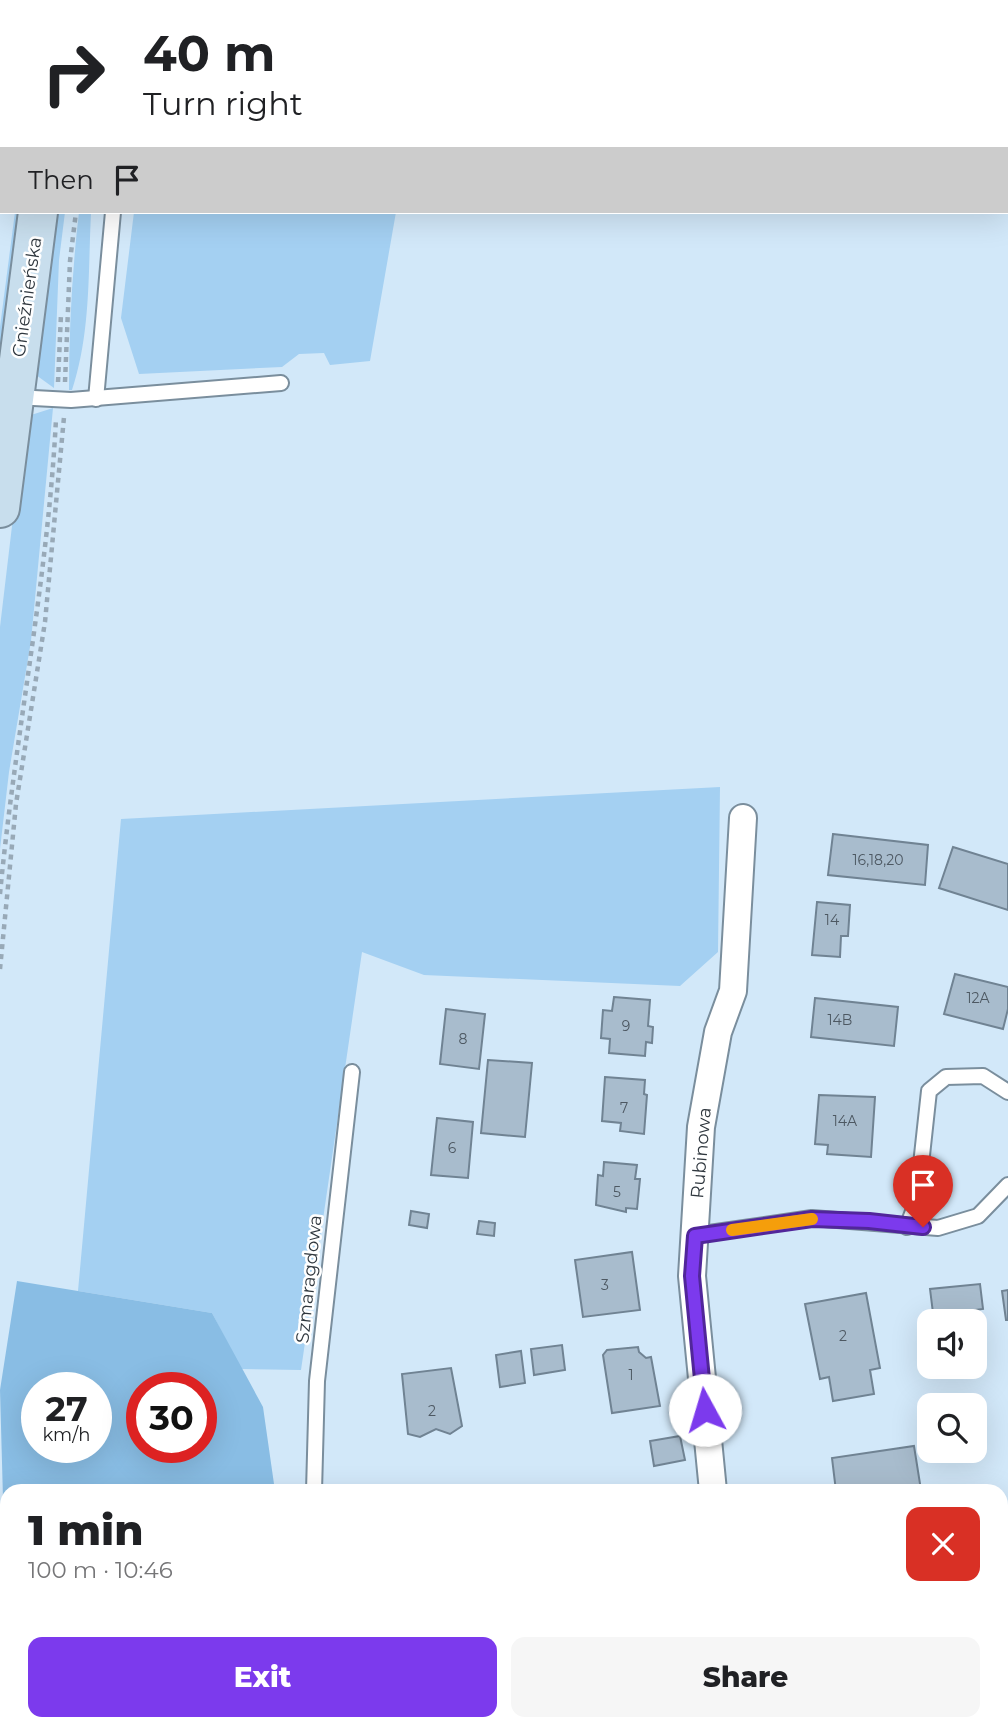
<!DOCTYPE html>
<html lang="en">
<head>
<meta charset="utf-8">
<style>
	body { margin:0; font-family:Montserrat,sans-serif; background:#f6f6f6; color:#202124; height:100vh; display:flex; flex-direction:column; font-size:26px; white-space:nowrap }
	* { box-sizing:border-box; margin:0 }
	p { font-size:23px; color:#757577 }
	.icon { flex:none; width:38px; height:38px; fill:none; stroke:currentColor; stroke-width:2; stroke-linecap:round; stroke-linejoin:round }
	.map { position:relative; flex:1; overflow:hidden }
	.sheet { position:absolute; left:0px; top:1484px; width:1008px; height:247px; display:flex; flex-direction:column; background:#fff; border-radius:21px 21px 0 0; box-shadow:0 7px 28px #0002 }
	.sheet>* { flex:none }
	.hud { position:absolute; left:0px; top:0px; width:1008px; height:214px; box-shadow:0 7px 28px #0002; background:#fff; color:#202124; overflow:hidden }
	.tools { position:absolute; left:917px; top:1309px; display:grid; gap:14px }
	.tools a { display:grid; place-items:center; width:70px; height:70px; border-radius:14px; background:#fff; box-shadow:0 7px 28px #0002; font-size:35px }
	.speed { position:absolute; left:21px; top:1372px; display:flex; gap:14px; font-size:35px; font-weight:700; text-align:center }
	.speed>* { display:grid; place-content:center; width:91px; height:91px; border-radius:50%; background:#fff; box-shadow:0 7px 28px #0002; line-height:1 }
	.speed small { font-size:18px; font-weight:400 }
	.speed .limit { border:10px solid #d22; background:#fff; color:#111 }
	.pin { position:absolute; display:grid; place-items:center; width:60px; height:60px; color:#fff; margin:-72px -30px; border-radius:50% 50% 50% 0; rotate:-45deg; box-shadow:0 0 7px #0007 }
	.pin .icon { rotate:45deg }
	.me { position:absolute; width:77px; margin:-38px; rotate:354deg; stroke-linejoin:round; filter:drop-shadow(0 0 5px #0008) }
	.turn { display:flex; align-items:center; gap:24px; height:147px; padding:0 28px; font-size:32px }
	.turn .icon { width:91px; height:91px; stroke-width:2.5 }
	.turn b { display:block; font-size:49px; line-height:60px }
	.then { display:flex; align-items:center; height:66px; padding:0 28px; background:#0003; gap:14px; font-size:26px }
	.round { display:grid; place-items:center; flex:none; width:74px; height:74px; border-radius:14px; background:#f6f6f6 }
	.overview { display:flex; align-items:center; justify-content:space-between; height:119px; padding:0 28px }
	h1 { font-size:42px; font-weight:800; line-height:52px }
	.primary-button { display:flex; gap:14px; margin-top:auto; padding:14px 28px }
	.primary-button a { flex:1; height:80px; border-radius:14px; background:#7c3aed; color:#fff; font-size:28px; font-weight:800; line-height:80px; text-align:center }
	.primary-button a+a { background:#f6f6f6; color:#202124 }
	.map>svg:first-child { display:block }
</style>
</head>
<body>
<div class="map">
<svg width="1008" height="1730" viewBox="0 0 1008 1730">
	<rect width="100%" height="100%" fill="#d2e8f9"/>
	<g fill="#a4d0f2">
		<polygon points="15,212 24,212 0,359 0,327"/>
		<polygon points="54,212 65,212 59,260 54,388 36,375"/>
		<path d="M79,212H91C88,273 91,332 72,390H69C69,330 72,271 79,212Z"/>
		<polygon points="134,212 396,212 370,361 330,365 324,353 299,354 282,367 139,374 121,318"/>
		<polygon points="53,408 31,641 9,772 0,849 0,627 17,484 31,415"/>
		<polygon points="720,787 718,952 680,986 424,975 362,952 301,1370 241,1369 212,1313 78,1291 121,819"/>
		<polygon points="1008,1559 1008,1730 505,1730 506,1724 1001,1724 1001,1560"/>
		<polygon points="299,1724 352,1724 343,1730 299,1730"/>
	</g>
	<path fill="#89bde4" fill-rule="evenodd" d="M17,1281L212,1313L263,1407L275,1491H7V1643L0,1390ZM37,1388H96V1447H37ZM142,1388H201V1447H142Z"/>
	<g fill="#a8bccd" stroke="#708393" stroke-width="2">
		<polygon points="175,0 215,0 175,2"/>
		<polygon points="833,834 928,845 925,885 828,875"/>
		<polygon points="953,847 1008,864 1008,910 939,888"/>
		<polygon points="817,902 850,905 848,936 841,936 840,957 812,955"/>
		<polygon points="955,974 1008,987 1008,1009 1003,1029 944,1014"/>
		<polygon points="614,997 650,1000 648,1026 653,1027 652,1043 646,1042 645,1056 609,1053 610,1039 601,1038 603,1010 612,1011"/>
		<polygon points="815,998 898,1007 894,1046 811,1037"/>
		<polygon points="446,1009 485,1014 479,1069 440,1064"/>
		<polygon points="488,1060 532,1063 525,1137 481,1133"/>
		<polygon points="605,1077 645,1080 644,1094 647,1095 644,1134 620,1131 621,1123 602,1121"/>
		<polygon points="819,1095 875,1097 871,1157 827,1154 828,1145 815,1144"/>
		<polygon points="437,1118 473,1122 468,1178 431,1175"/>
		<polygon points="604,1162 637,1165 635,1179 640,1179 637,1209 626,1208 626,1212 596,1205 598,1175 603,1176"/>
		<polygon points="411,1211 429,1214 427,1228 409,1225"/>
		<polygon points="479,1221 495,1223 494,1236 477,1234"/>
		<polygon points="632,1252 640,1310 583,1317 575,1260"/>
		<polygon points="980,1284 983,1309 960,1312 960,1321 934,1321 930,1289"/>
		<polygon points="1008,1290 1008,1320 1006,1320 1002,1291"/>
		<polygon points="866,1293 880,1368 870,1370 874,1394 833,1401 829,1377 820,1379 805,1304"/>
		<polygon points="562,1345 565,1370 534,1375 531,1349"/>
		<polygon points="638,1347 639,1352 646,1358 651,1357 660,1406 612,1413 603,1355 607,1350"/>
		<polygon points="521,1351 525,1383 500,1387 496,1355"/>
		<polygon points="451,1368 462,1426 450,1434 436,1429 420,1437 408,1434 402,1374"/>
		<polygon points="680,1436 685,1460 654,1466 650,1441"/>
		<polygon points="914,1446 921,1490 836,1491 832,1458"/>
		<polygon points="34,1724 58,1724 59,1730 34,1730"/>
	</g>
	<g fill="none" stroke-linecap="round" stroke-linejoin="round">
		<g stroke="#7a8e9d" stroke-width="18">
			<g id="service">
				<polyline points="0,56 2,56"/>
				<polyline points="15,397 71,400 281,383"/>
				<polyline points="96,399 113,212"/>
				<polyline points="907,1227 917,1201 929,1091 946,1077 983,1076 1008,1092"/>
				<polyline points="695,1235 812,1218 938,1228 978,1216 1008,1185"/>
				<polyline points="314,1491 317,1381 352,1072"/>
				<polyline points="266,1724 271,1730"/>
			</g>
		</g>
		<g stroke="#7a8e9d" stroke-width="30">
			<g id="minor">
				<polyline points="713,1491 692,1276 701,1127 718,1032 733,991 743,818"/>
				<polyline points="1001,1527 1008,1526"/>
				<polyline points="212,1730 220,1724"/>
			</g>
		</g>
		<g stroke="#7a8e9d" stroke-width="42">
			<g id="secondary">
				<polyline points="17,2 18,0"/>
				<polyline points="66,2 66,0"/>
				<polyline points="0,131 2,118"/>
				<polyline points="0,508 38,212"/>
			</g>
		</g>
		<g stroke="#98a9b7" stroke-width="4.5" stroke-dasharray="5 5" stroke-linecap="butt">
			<polyline points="108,2 108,0"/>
			<polyline points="58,382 61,314"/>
			<polyline points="65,382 70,261 76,212"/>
			<path d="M0,894C15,735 48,578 56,419"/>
			<polyline points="0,969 16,804 45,622 64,417"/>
		</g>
		<use href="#service" stroke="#fff" stroke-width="14"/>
		<use href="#minor" stroke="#fff" stroke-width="26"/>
		<use href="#secondary" stroke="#c8deed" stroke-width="38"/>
	</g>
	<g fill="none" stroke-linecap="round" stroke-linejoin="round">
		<g stroke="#51269a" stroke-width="18">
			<polyline id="route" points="705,1410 692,1276 695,1236 812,1219 869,1221 923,1227"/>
		</g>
		<use href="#route" stroke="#7c3aed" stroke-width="12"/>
		<polyline stroke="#f59e0b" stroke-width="12" points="732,1230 812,1219"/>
	</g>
	<g text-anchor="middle" stroke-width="5" stroke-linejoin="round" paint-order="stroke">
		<g font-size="14" fill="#4d5862">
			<text x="878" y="865">16,18,20</text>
			<text x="832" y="925">14</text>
			<text x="978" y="1003">12A</text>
			<text x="840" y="1025">14B</text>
			<text x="626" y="1031">9</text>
			<text x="463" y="1044">8</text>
			<text x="624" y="1113">7</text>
			<text x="845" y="1126">14A</text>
			<text x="452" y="1153">6</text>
			<text x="617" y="1197">5</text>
			<text x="605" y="1290">3</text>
			<text x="843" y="1341">2</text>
			<text x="631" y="1380">1</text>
			<text x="432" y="1416">2</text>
		</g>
		<g font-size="18" fill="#2f373e" stroke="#fff">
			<text transform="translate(27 297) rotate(-82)" y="6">Gnieźnieńska</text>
			<text transform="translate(701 1153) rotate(-85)" y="6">Rubinowa</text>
			<text transform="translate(309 1279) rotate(-84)" y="6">Szmaragdowa</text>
		</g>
	</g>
</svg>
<div class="tools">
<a><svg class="icon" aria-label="sound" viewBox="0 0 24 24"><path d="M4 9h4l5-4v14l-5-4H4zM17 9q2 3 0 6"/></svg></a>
<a><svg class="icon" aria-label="search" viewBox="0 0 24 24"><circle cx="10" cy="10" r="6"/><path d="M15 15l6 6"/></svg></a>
</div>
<div class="speed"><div>27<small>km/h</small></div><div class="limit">30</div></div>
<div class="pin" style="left:923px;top:1227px;background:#d93025"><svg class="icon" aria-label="arrive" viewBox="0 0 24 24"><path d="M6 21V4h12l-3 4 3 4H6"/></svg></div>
<svg class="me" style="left:705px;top:1410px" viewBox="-20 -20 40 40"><circle r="19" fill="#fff"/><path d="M0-13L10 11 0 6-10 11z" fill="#7c3aed"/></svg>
<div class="hud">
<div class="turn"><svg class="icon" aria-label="right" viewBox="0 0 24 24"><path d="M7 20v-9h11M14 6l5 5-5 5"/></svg><div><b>40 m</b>Turn right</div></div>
<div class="then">Then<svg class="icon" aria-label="arrive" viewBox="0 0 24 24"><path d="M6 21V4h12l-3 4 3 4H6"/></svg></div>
</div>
<section class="sheet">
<div class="overview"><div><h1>1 min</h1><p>100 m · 10:46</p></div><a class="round" style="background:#d93025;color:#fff"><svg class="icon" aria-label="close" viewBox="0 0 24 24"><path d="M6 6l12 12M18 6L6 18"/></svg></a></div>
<div class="primary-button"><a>Exit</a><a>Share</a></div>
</section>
</div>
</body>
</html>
